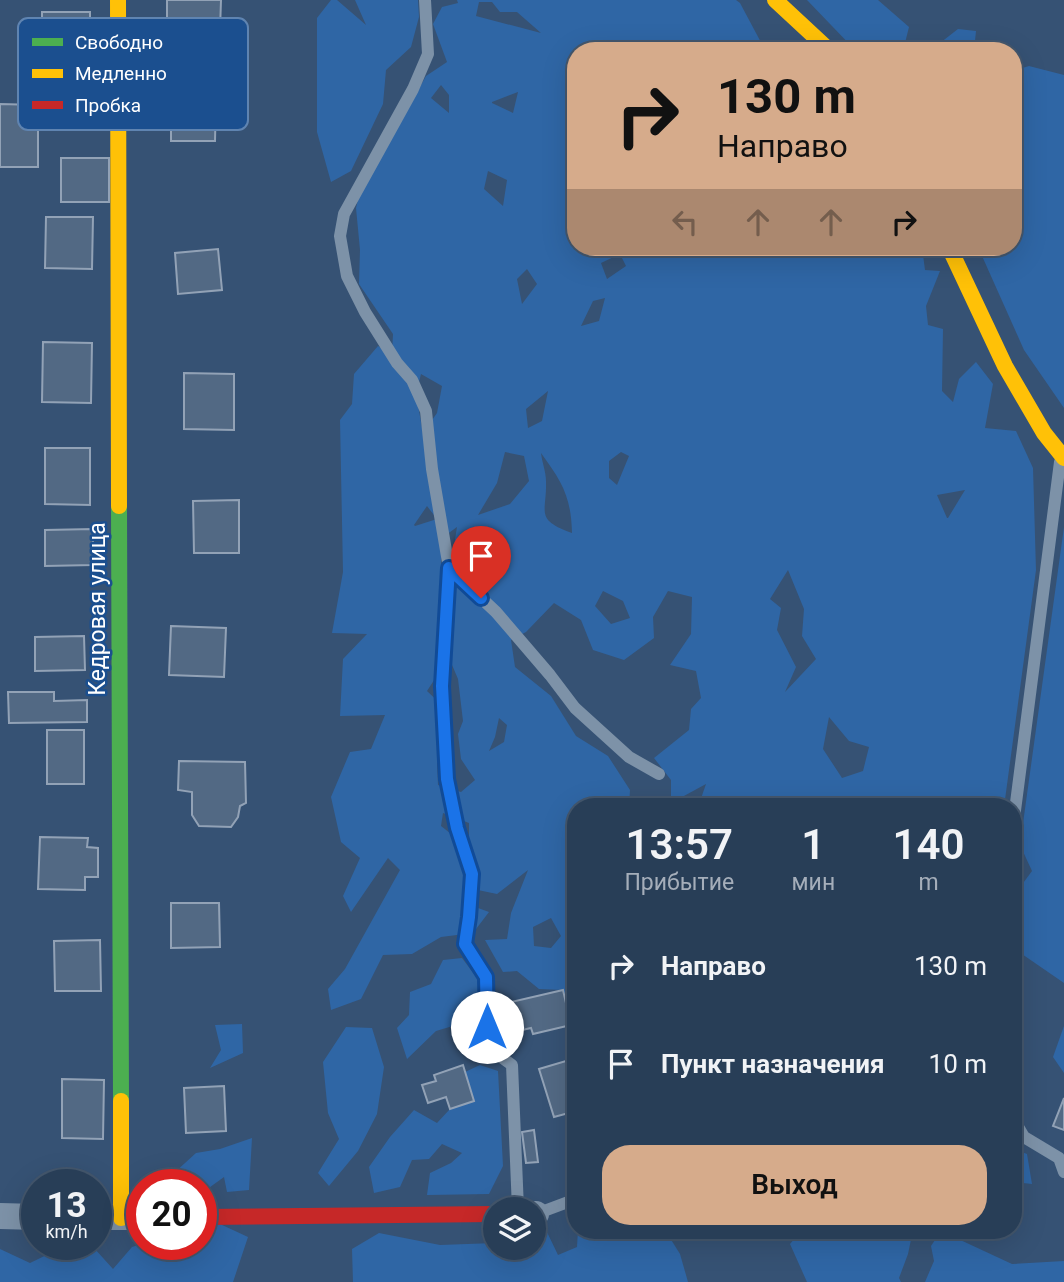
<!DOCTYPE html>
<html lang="ru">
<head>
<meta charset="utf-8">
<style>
	body { margin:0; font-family:Roboto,sans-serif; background:#344961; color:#f1f3f6; height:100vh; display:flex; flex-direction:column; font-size:26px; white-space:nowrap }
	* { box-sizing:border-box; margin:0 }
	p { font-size:23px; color:#a5aeba }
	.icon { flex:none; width:38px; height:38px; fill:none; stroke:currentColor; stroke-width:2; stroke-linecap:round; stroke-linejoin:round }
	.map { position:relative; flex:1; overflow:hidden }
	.sheet { position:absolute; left:567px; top:798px; width:455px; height:441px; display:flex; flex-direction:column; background:#283e57; border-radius:28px; box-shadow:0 7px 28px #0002,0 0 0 2px #44576d }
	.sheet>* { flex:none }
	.hud { position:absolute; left:567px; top:42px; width:455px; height:214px; border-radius:28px; box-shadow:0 7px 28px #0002,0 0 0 2px #44576d; background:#d6ab8b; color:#111; overflow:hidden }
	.controls { position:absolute; left:483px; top:1197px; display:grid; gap:14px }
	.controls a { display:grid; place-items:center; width:63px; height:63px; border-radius:50%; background:#283e57; box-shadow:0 7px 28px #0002,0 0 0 2px #44576d; font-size:35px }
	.speed { position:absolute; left:21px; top:1169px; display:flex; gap:14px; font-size:35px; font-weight:700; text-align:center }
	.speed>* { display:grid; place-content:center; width:91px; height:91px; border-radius:50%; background:#283e57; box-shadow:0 7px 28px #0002,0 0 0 2px #44576d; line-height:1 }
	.speed small { font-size:18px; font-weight:400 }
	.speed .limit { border:10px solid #d22; background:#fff; color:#111 }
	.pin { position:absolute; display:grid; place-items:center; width:60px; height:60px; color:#fff; margin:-72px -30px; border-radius:50% 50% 50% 0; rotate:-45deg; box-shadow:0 0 7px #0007 }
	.pin .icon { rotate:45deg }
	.me { position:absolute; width:77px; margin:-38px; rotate:0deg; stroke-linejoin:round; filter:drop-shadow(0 0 5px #0008) }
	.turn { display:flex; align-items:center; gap:24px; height:147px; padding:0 35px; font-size:32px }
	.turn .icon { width:91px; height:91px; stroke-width:2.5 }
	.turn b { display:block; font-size:49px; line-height:60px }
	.lanes { display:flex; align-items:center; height:66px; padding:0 35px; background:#0003; justify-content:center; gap:35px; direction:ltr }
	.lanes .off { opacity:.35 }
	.eta { display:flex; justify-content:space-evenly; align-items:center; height:119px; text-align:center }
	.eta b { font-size:42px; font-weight:600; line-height:49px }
	.action { display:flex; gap:14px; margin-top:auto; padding:14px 35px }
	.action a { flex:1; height:80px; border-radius:28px; background:#d6ab8b; color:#111; font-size:28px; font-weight:600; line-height:80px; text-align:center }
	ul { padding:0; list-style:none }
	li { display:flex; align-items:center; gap:21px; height:98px; padding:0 35px }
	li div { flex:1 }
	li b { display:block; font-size:26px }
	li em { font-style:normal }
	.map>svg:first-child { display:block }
</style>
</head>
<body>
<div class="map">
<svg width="1064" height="1282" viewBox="0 0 1064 1282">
	<rect width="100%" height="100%" fill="#365274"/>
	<g fill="#2f66a5" fill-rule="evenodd">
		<polygon points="331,0 337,0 366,25 355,0 418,0 419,17 411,47 386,70 383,104 351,171 331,182 317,132 317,18"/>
		<path d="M457,0H736L740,3L764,48L786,44L794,51H576V104L569,126L576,143V247H922L925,270L940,271L926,306L928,325L943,329L942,391L953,402L959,379L976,362L993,384L985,428L1016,431L1033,468L1036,570L1004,807H698L706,784L671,803V780L654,758L689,730L691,709L701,698L696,671L670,665L691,634L692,597L668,591L653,617L654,638L624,660L593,650L581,620L554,603L526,632L511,640L515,667L551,696L576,736L608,756L630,790L629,807H576V1028L571,1025L563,990L539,989L517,971L503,972L485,940L507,939L511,913L528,870L497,894L473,889L470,905L489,912L473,933L441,937L412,954L383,955L361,999L331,1010L328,989L345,969L400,870L388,858L351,912L343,896L360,858L341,842L331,797L350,752L371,749L385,715L340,716L343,659L367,634L332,633L343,572L340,420L352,404L354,374L378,346L392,354L393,334L359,284L360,250L356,208L366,168L401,121L426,76L447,62L433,24L442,7L458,3ZM479,2H492L500,12H517L541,33L476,16ZM441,85L449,95V113L431,98ZM518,92L513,113L492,103V102ZM488,171L507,180L503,206L484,189ZM620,254L626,266L607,279L601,263ZM527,269L537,284L522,304L517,279ZM605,298L599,321L581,326L593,301ZM421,374L442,386L437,413L423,433L416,394ZM548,391L542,421L528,428L526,409ZM505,452L524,456L529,481L510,504L478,515L497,483ZM621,452L629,456L617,485L609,478V461ZM541,453C562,482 571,496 572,533C534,519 547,513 546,481C546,472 542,462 541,453ZM965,490L948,518H947L937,495ZM427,506L437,519L415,526L414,525ZM457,527L452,558L470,587L459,586L441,566L442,538ZM788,570L804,609L802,636L816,659L785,692L796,667L777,630L781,608L770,599ZM603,591L623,601L630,618L611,624L595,606ZM444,646L458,679L463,721L458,734L461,759L475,780L461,792L438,785L437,763L453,745L440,728L445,708L427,691L440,671ZM829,717L849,741L869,747L863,771L842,778L823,749ZM499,718L507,725L504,742L489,751L495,737ZM443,813L469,823V848L441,826ZM551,918L561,936L551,948L534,946L533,927Z"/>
		<polygon points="807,0 878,0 909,27 903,51 856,51"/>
		<polygon points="958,29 976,31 974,51 937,51 940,43"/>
		<polygon points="1029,66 1064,75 1064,408 1024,350 978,247 1013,247 1013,71"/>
		<polygon points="1064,527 1064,983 1019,952 1015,894 1032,871 1020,845"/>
		<polygon points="462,958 483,986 473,1020 436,1031 407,1059 397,1028 409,1015 410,992 431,984 443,960"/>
		<polygon points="242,1024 243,1053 210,1068 221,1050 215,1025"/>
		<polygon points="1064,1026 1064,1073 1053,1057"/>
		<polygon points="346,1027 372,1028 384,1067 377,1114 358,1151 329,1186 318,1173 339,1139 328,1113 323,1062"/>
		<polygon points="480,1065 498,1071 503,1166 489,1194 427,1195 430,1173 451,1163 462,1153 442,1144 429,1159 412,1160 400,1187 374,1193 369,1167 390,1137 414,1110 437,1123 450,1109 474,1101 465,1072"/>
		<polygon points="252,1138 249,1190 227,1192 224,1177 206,1190 201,1190 201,1185 167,1185 174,1173 196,1153 220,1149"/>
		<polygon points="1019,1151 1027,1154 1032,1184 1014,1182"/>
		<polygon points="220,1224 248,1237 233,1282 0,1282 0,1249 30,1263 65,1246 94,1248 113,1269 132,1247 142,1244 201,1244 201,1228"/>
		<polygon points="546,1230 558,1255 577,1247 578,1230 665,1230 680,1254 688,1282 353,1282 352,1249 379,1233 440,1245 495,1243 495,1248 534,1248 534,1234"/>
		<polygon points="802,1230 913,1230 908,1254 899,1278 901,1282 807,1282 790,1244"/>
		<polygon points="941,1231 1012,1264 1064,1261 1064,1282 925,1282 934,1261 931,1246"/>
	</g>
	<g fill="#526984" stroke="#92a2b6" stroke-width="2">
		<polygon points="167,0 221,0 220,30 167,29"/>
		<rect x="42" y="12" width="48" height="49"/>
		<polygon points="171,96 216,96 215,141 171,141"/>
		<polygon points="0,104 38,105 38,167 0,167"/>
		<rect x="61" y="158" width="48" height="44"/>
		<polygon points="46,217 93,217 92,269 45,268"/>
		<polygon points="218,249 222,290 178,294 175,253"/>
		<polygon points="43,342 92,343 91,403 42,402"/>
		<polygon points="184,373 234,374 234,430 184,429"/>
		<polygon points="45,448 90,448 90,505 45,504"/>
		<polygon points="239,500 239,553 194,553 193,501"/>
		<polygon points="93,529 93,565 45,566 45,530"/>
		<polygon points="171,626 226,628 224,677 169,675"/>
		<polygon points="84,636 85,670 35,671 35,637"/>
		<polygon points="8,692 54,692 54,701 87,700 87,722 9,723"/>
		<rect x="47" y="730" width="37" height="54"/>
		<polygon points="179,761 245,762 246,803 240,806 238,817 231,827 199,826 192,815 192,792 178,790"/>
		<polygon points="40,837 88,838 87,847 98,848 98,877 85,877 85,890 38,889"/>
		<polygon points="171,903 219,903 220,947 171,948"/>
		<polygon points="100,940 101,991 55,991 54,941"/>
		<polygon points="563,990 571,1025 533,1034 531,1028 509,1033 503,1004"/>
		<polygon points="576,1058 576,1111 554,1117 539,1069"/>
		<polygon points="463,1065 474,1101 450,1109 446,1097 428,1103 422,1085 436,1081 434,1075"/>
		<polygon points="62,1079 104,1080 103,1139 62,1138"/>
		<polygon points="224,1086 226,1131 186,1133 184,1088"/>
		<polygon points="1064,1098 1064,1130 1053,1126"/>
		<polygon points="534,1130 538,1162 526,1163 522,1132"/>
	</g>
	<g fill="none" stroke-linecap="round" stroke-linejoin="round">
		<g stroke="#7d92a8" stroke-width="12">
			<polyline points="425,0 428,54 413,89 344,214 340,236 347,276 365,312 397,363 412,380 426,411 432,469 449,568 442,686 447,779 457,828 472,874 469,917 465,944 486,977 488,1008 486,1046 512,1065 518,1209"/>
			<polyline points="449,568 496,612 550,675 575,708 629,757 659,774"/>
			<polyline points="1013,826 1060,462"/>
			<polyline points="1013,1069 1013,1102"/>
			<polyline points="1013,1118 1024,1137 1059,1158 1064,1172"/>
			<polyline points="536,1214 576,1199"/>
		</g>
		<g stroke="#7d92a8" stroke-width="26">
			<polyline points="534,1214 536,1214"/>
			<polyline points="0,1216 37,1217"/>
			<polyline points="96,1217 142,1217"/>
		</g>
		<polyline stroke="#4caf50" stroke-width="16" points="119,506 121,1101"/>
		<g stroke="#ffc107" stroke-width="16">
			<polyline points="118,0 119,506"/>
			<polyline points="775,0 830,51"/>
			<polyline points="949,247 1005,366 1044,433 1064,458"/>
			<polyline points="121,1101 121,1218"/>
		</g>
		<polyline stroke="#c62828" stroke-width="16" points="201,1217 495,1214"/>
	</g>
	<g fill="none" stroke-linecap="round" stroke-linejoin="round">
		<g stroke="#114b97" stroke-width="18">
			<polyline id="route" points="481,598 449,568 442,686 447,779 457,828 472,874 469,917 465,944 486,977 487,1027"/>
		</g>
		<use href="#route" stroke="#1a73e8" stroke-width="12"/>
	</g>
	<g text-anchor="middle" stroke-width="5" stroke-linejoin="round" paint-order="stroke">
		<g font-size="23" fill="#fff" stroke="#1b4f8f">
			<text transform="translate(97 609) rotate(-90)" y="8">Кедровая улица</text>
		</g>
	</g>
	<rect x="18" y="18" width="230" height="112" rx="10" fill="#1b4f8f" stroke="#5f84b1" stroke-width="2"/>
	<rect x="32" y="38" width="31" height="8" fill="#4caf50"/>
	<rect x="32" y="69" width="31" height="9" fill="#ffc107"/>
	<rect x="32" y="101" width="31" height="8" fill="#c62828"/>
	<g font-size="19" fill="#fff">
		<text x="75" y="49">Свободно</text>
		<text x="75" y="80">Медленно</text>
		<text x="75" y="112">Пробка</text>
	</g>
</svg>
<div class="controls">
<a><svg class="icon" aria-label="layers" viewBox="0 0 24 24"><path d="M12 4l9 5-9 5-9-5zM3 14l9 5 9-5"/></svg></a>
</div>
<div class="speed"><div>13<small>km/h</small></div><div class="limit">20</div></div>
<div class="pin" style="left:481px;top:598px;background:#d93025"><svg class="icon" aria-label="arrive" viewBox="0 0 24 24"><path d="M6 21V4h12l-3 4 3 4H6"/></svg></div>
<svg class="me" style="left:487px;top:1027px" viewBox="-20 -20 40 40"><circle r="19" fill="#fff"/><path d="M0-13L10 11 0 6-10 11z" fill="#1a73e8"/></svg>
<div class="hud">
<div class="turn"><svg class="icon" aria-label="right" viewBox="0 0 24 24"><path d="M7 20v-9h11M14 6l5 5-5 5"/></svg><div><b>130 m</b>Направо</div></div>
<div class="lanes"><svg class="icon off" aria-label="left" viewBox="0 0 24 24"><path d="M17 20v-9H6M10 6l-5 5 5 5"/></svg><svg class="icon off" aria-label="ahead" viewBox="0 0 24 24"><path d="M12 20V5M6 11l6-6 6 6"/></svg><svg class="icon off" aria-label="ahead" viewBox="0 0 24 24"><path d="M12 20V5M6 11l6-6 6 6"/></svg><svg class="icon" aria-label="right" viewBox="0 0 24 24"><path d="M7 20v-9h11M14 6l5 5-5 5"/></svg></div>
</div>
<section class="sheet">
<div class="eta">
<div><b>13:57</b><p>Прибытие</p></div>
<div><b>1</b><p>мин</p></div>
<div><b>140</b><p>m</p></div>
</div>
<ul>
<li><svg class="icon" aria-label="right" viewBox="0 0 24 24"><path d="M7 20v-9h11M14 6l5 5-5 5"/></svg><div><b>Направо</b></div><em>130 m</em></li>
<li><svg class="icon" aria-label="arrive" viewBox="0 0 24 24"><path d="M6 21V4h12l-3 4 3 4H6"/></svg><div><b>Пункт назначения</b></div><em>10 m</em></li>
</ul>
<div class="action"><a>Выход</a></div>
</section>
</div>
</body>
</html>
